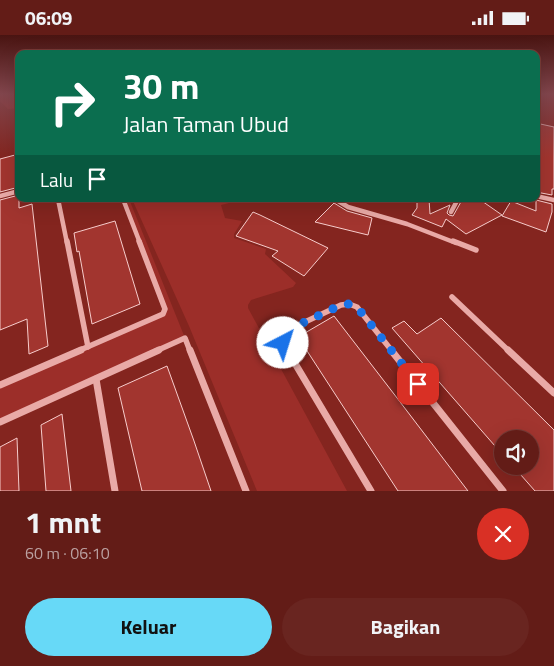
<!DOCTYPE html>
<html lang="id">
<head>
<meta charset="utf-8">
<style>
	body { margin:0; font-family:"Titillium Web",sans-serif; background:#692520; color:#f1f3f6; height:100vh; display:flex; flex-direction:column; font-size:19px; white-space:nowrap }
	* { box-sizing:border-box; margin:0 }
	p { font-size:16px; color:#bba1a1 }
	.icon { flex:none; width:28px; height:28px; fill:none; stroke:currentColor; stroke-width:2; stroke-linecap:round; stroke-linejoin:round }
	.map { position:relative; height:456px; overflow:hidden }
	.sheet { display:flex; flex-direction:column; background:#631c17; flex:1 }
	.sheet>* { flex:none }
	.banner { position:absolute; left:15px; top:15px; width:525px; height:152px; border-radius:10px; box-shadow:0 5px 20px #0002,0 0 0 1px #773a36; background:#0b6e4f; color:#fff; overflow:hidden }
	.tools { position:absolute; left:494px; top:395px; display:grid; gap:10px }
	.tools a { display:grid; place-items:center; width:45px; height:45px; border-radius:50%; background:#631c17; box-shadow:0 5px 20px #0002,0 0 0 1px #773a36; font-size:25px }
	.pin { position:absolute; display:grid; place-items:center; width:42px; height:42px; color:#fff; margin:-21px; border-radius:10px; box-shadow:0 2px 8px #0006 }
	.me { position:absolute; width:55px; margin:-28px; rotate:40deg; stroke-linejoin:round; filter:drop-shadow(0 0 4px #0008) }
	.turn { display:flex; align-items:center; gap:18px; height:105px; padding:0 25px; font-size:22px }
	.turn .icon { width:65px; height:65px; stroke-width:2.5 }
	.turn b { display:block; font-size:35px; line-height:42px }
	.then { display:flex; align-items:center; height:48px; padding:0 25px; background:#0003; gap:10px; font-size:19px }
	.round { display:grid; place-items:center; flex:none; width:52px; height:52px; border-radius:26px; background:#692520 }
	.overview { display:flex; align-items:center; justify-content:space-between; height:85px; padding:0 25px }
	h1 { font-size:30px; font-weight:700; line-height:38px }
	.action { display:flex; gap:10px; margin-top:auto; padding:10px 25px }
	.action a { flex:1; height:58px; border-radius:30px; background:#67d9f7; color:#111; font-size:20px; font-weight:700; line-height:58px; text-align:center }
	.action a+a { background:#692520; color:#f1f3f6 }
	.status { display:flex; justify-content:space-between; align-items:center; height:35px; padding:0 25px; background:#631c17; direction:ltr }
	.status svg { height:14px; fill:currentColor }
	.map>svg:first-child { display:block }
</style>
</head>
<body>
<div class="status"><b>06:09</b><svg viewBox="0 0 49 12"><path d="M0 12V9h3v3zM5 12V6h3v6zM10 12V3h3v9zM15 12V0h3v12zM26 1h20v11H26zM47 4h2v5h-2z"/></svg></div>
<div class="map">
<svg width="554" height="456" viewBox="0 0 554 456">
	<rect width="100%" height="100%" fill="#84251f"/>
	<g fill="#9c2e29">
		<polygon points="0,59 19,59 19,73 8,74 0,66"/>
		<polygon points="124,164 129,164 185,303 0,387 0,350 164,278"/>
		<polygon points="132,164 236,164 233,167 221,170 225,183 242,186 234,199 234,203 266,214 265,219 296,248 293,252 251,265 248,270 248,273 347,456 257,456 189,291"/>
	</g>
	<g fill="#a2352f" stroke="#f7cdcc">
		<polygon points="536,88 554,92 554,154 552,154 552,160 536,157"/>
		<polygon points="15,120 16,140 19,140 19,152 0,157 0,124"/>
		<polygon points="19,160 19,173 32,169 48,311 29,319 27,284 0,295 0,165"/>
		<polygon points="417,164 429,164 430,179 450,170 447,178 449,180 453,181 462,165 479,164 502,180 466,199 446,184 442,192 412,180 417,173"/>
		<polygon points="536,165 552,169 552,177 546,197 502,181 511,166 536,176"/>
		<polygon points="334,168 347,176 372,183 368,200 315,187"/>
		<polygon points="253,177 260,180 328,213 304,241 272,221 278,216 236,201"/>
		<polygon points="115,186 140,269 92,289 79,216 77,217 74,198"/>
		<polygon points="334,281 394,359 468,456 398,456 298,302"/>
		<polygon points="441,283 554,395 554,456 535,456 513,431 530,431 530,404 502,404 502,419 392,293 404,286 417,299"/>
		<polygon points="167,331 194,406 211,456 142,456 118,353"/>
		<polygon points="62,379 71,456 46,456 41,390"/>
		<polygon points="17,403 19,456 0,456 0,412"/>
	</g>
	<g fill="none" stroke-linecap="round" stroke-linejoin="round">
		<g stroke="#e9aaa7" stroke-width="4.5">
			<polyline points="0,161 19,156"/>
			<polyline points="536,161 554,165"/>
			<polyline points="58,164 67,208"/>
			<polyline points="123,164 140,208"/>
			<polyline points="335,164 348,172 407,189 456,208"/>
			<polyline points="451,177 458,164"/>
		</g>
		<g stroke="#e9aaa7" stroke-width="5.5">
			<polyline points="67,206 88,312"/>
			<polyline points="453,206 476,215"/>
			<polyline points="452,262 509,316"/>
			<polyline points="78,316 163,279 165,274 139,206"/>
			<polyline points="156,316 185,303 190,316"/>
			<path d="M288,316C283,307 281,303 288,295L341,270L349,269L357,272L392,316"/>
		</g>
		<g stroke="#e9aaa7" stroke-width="7">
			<polyline points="190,315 246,456"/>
			<polyline points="287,315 371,456"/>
			<polyline points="391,315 503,456"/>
			<polyline points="508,315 554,358"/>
			<polyline points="96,344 115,456"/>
			<polyline points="0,350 81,315"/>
			<polyline points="0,387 159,315"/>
		</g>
	</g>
	<linearGradient id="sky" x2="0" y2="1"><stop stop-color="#491411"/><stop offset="0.48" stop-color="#82464d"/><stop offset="1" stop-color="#82464d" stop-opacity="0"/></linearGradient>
	<rect width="554" height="123" fill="url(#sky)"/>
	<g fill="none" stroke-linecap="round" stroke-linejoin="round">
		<polyline stroke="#1a73e8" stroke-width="9" stroke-dasharray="0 16.2" points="283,308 283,300 288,295 341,270 349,269 357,272 418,349"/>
	</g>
</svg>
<div class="tools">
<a><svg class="icon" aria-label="sound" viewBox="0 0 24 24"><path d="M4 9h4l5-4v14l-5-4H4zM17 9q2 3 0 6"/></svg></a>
</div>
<div class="pin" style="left:418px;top:349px;background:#d93025"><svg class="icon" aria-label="arrive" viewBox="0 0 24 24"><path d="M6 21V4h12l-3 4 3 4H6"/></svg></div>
<svg class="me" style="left:283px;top:308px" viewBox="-20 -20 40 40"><circle r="19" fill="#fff"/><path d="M0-13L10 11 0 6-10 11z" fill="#1a73e8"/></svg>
<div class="banner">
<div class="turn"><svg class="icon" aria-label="right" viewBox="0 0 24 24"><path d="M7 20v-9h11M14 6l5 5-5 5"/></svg><div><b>30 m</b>Jalan Taman Ubud</div></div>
<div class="then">Lalu<svg class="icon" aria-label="arrive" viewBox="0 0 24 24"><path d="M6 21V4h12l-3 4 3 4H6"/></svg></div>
</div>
</div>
<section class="sheet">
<div class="overview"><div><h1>1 mnt</h1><p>60 m · 06:10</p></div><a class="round" style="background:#d93025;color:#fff"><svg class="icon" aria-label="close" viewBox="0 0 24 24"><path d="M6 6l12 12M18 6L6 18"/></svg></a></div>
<div class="action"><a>Keluar</a><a>Bagikan</a></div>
</section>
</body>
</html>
